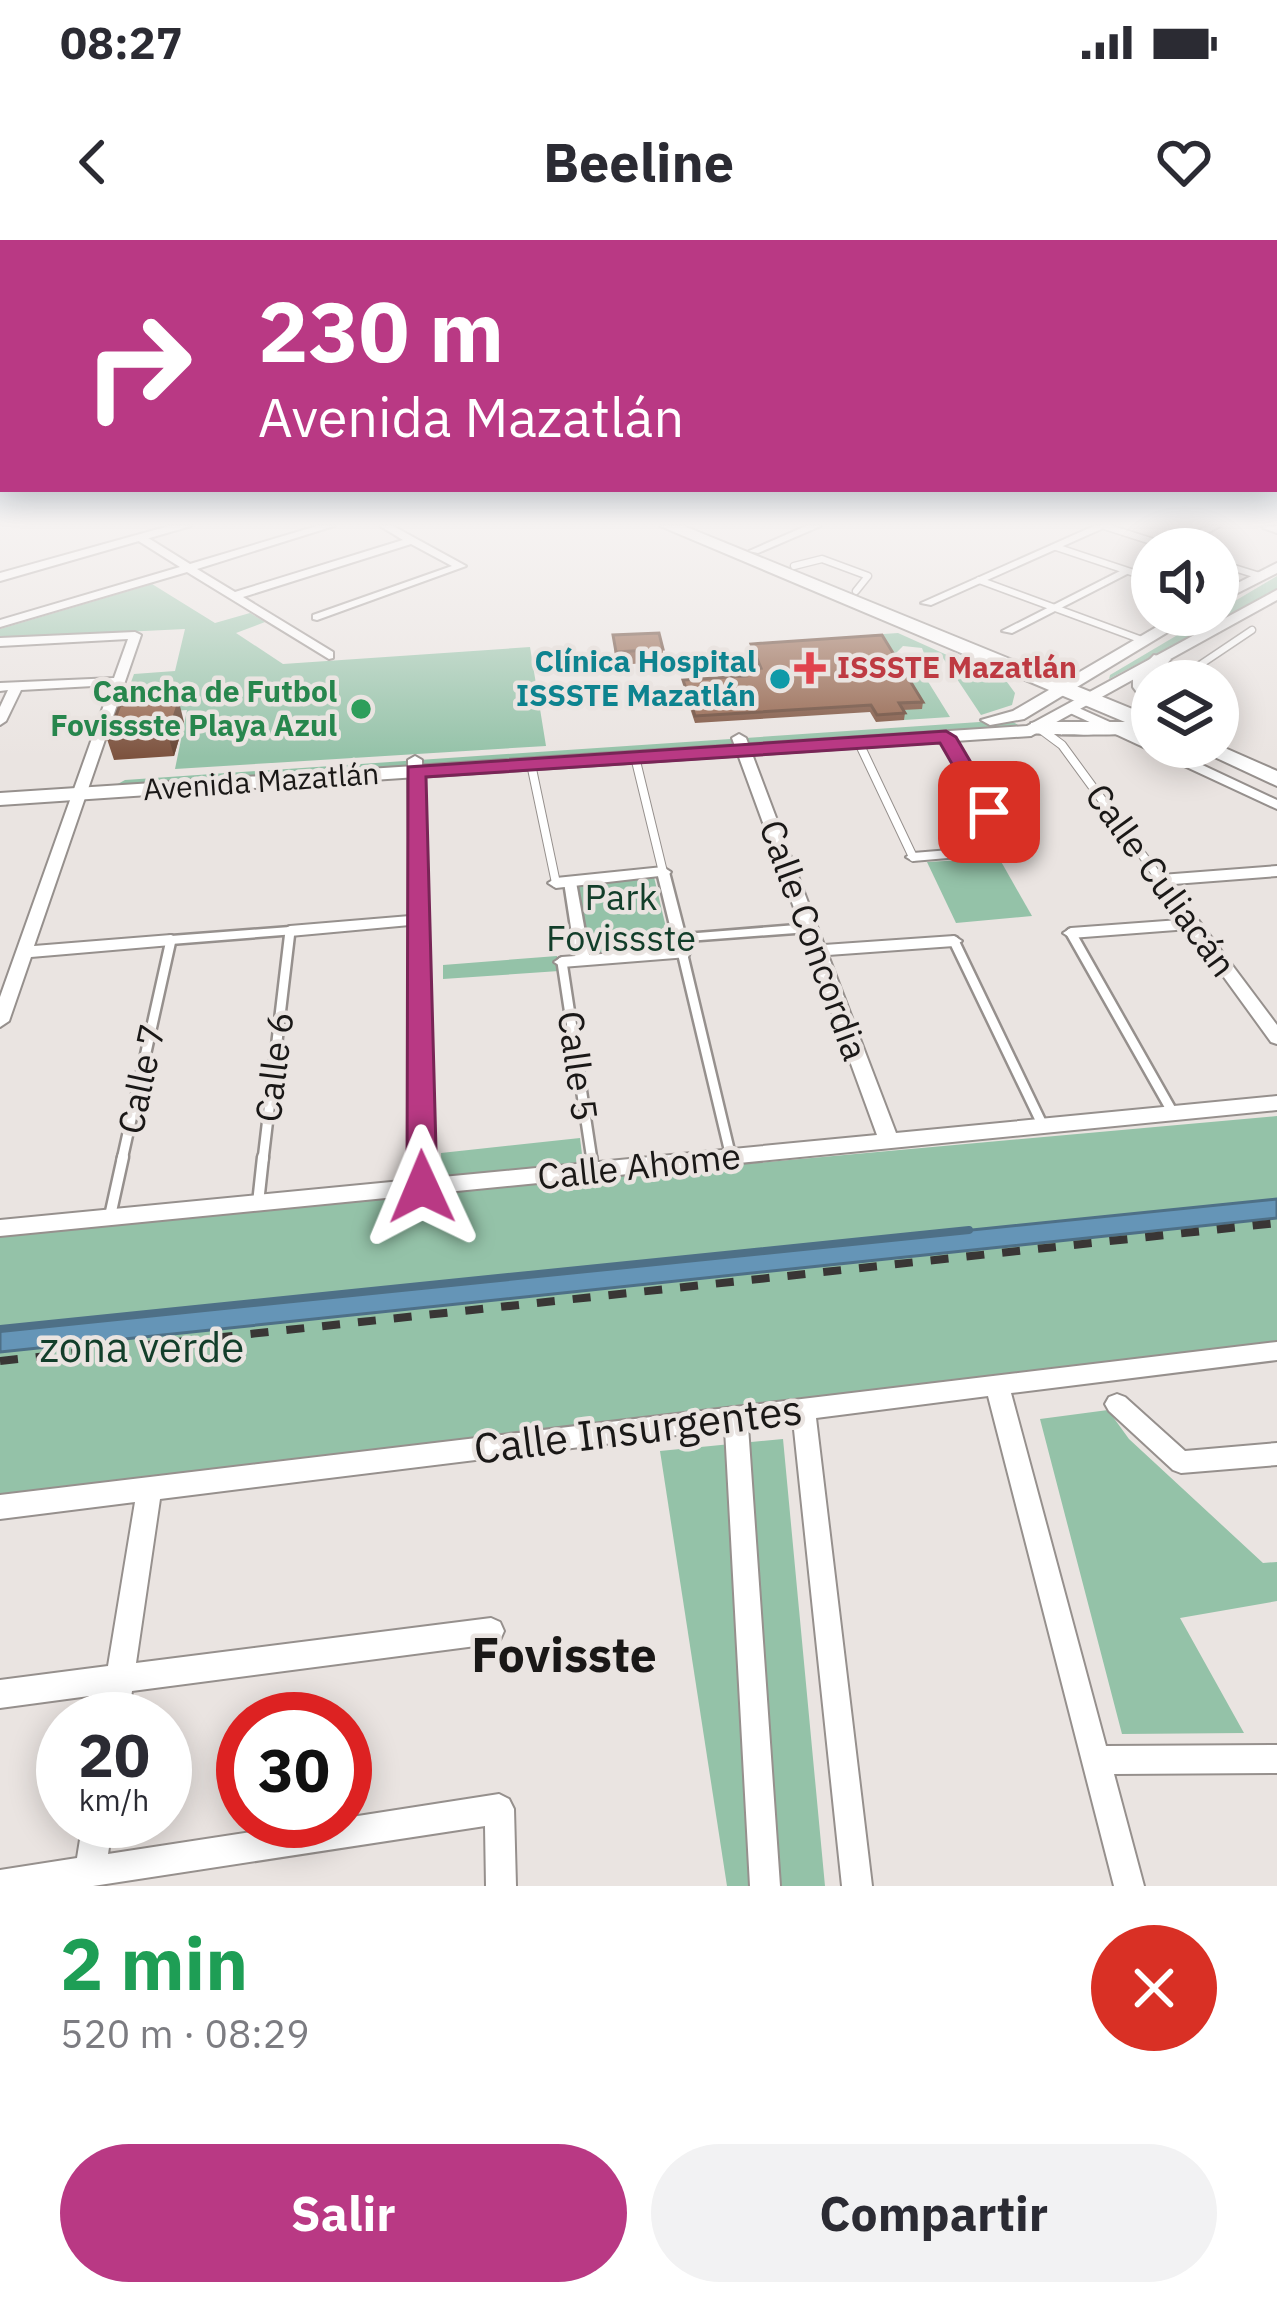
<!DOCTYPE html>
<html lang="es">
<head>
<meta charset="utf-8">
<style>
	body { margin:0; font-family:"IBM Plex Sans",sans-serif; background:#f2f2f3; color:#2b2b33; height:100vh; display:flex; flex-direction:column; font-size:45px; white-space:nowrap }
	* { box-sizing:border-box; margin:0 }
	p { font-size:39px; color:#7c7c81 }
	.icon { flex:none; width:66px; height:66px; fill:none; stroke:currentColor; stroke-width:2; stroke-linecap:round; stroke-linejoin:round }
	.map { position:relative; height:1646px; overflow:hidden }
	.panel { display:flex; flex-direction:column; background:#fff; flex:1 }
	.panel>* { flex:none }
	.banner { position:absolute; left:0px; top:0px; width:1278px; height:252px; box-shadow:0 6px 30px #0003; background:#b93984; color:#fff; overflow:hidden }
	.tools { position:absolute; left:1131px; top:288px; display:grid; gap:24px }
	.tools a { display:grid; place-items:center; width:108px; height:108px; border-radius:50%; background:#fff; box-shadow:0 6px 30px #0003; font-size:60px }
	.speed { position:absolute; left:36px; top:1452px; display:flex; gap:24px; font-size:60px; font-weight:700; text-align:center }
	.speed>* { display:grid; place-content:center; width:156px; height:156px; border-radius:50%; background:#fff; box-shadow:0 6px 30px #0003; line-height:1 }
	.speed small { font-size:30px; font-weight:400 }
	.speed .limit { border:18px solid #d22; background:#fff; color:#111 }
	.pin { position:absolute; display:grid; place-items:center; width:102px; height:102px; color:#fff; margin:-51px; border-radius:24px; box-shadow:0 6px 18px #0006 }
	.me { position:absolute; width:132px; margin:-66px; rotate:359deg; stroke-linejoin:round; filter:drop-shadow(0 0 9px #0008) }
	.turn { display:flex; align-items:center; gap:42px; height:252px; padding:0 60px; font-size:54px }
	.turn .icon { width:156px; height:156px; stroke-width:2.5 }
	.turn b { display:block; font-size:84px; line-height:102px }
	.round { display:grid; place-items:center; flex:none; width:126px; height:126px; border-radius:63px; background:#f2f2f3 }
	.head { display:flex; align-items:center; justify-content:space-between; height:204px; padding:0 60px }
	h1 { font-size:72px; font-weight:700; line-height:90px; color:#1e9e55 }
	.cta { display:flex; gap:24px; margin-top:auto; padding:24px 60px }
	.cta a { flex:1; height:138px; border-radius:72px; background:#b93984; color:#fff; font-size:48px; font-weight:700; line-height:138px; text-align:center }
	.cta a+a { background:#f2f2f3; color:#2b2b33 }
	.status { display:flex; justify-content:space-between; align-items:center; height:84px; padding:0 60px; background:#fff; direction:ltr }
	.status svg { height:33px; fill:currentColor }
	header { display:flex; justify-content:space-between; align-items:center; height:156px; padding:0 60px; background:#fff; font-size:54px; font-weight:700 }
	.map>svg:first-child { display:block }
</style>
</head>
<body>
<div class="status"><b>08:27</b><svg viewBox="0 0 49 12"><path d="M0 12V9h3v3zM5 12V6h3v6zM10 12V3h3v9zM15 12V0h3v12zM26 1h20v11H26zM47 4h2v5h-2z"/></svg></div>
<header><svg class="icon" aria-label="back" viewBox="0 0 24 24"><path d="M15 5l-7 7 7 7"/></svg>Beeline<svg class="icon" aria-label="heart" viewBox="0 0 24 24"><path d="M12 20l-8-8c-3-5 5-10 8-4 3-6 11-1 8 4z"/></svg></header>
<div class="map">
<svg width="1277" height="1646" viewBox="0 0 1277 1646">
	<rect width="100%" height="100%" fill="#eae4e1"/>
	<g fill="#94c2a8">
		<polygon points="1277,336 1277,350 1109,439 1110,435"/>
		<polygon points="152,344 215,383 250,373 265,382 236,393 283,424 530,407 546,506 175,529 187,470 119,475 134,434 175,431 185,389 0,398 0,389"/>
		<polygon points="898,393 1007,442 1015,453 1012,465 981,475 941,415 925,416 922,408 903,406 896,413 914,419 950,477 904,480 898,470 921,468 869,395"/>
		<polygon points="1009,480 1024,488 122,549 116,545 125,540"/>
		<polygon points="999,618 1032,676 956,683 927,622"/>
		<polygon points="654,637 672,713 585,722 573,643"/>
		<polygon points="557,716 559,731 443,739 443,725"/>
		<polygon points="1277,876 1277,1106 0,1254 0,991"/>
		<polygon points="580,898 584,930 442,944 441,913"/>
		<polygon points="1108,1170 1129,1199 1263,1323 1277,1322 1277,1361 1180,1378 1244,1493 1122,1494 1040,1179"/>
		<polygon points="783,1199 825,1646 727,1646 660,1211"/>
	</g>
	<polygon fill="#6595b7" stroke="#4e7087" stroke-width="3" points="1277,959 1277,978 0,1112 0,1089"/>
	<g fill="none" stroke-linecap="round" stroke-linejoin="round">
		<polyline stroke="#4e7087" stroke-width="8" points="0,1089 969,990"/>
		<g stroke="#96908d" stroke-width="9">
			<g id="service-far3">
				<polyline points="1104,286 1176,309"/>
				<polyline points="1056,307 1152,339"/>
				<polyline points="1218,323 1260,336"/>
				<polyline points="794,326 822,319 868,336 856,351"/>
				<polyline points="979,340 1142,400"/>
				<polyline points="1176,441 1252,390"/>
			</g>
		</g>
		<g stroke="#96908d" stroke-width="10">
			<g id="service-far2">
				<polyline points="1218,487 1221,499"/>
				<polyline points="1039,488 1062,505 1176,661"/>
				<polyline points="946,497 1011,609"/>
				<polyline points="859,503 913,617"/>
				<polyline points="635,517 663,632"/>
				<polyline points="531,524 556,643"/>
			</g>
		</g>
		<g stroke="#96908d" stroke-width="14">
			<g id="service-far1">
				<polyline points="1174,658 1193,684"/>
				<polyline points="1071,693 1173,873"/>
				<polyline points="679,699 731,917"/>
				<polyline points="954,701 1043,886"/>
				<polyline points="562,722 592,920"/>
				<polyline points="122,920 171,700"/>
				<polyline points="263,920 290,691"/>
			</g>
		</g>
		<g stroke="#96908d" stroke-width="15">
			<g id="service">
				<polyline points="591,917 593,930"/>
				<polyline points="258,963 263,917"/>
				<polyline points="110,976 123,917"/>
			</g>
		</g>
		<g stroke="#96908d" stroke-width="5">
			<g id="pedestrian">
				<polygon points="663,628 669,632 685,694 809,684 816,688 809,692 674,702 657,632"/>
				<polygon points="570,638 576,642 590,720 583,724 576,720 564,642"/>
				<polygon points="290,687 295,688 297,691 295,694 171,704 164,700 171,696"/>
			</g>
		</g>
		<g stroke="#96908d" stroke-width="4">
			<g id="minor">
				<polygon points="317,286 334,286 197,329 235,352 403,300 380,286 393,286 466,326 317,380 313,379 313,375 452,326 411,304 243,357 333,412 333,418 329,419 187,332 0,387 0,380 180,327 137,300 137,296 145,296 190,324"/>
				<polygon points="806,286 821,286 758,313 749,311"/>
				<polygon points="1094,286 1108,286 931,365 921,363"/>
				<polygon points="1207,286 1220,286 1178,309 1167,308"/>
				<polygon points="1262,286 1277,286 1277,293 1263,288"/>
				<polygon points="1124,329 1133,331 1012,393 1002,391"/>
				<polygon points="135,392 141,395 34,706 171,695 179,700 171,705 31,717 9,781 0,787 0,757 111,445 21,450 6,481 0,485 0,467 8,450 0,451 0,443 114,438 128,399 0,406 0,398"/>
				<polygon points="1072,465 1152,501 1152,507 1164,507 1277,560 1277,569 1068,472 1066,469"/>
				<polygon points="739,494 746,498 824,705 954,696 962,701 954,706 828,715 896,893 1277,856 1277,870 0,996 0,980 412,940 410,685 290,696 282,691 290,686 410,676 408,520 415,516 422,520 432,938 877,895 732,498"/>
				<polygon points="1011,605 1018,609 1016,612 913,621 906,617 913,613"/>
				<polygon points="1277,626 1277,636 1161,645 1153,640 1161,635"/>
				<polygon points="663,627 671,632 668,635 556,648 548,643 556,638"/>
				<polygon points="1193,679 1199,681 1277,785 1277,804 1271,802 1189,689 1071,698 1063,693 1071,688"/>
				<polygon points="682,708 688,709 690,713 688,717 562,727 554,722 562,717"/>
				<polygon points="1277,1102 1277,1120 1011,1153 1106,1506 1277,1505 1277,1533 1114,1534 1144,1646 1114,1646 988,1156 816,1178 872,1646 842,1646 793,1180 748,1186 780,1646 750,1646 725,1189 160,1259 136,1423 491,1378 500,1382 504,1391 500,1400 491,1404 132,1451 128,1479 100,1479 104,1454 0,1468 0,1440 108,1426 135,1262 0,1279 0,1255"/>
				<polygon points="1117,1154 1125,1157 1185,1211 1277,1203 1277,1225 1181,1233 1173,1230 1109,1171 1105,1164 1109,1157"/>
				<polygon points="499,1554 509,1559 514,1569 516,1646 486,1646 485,1586 93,1646 0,1646 0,1630 77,1618 83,1581 113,1581 108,1614 323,1581 345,1581 345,1578"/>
			</g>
		</g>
		<g stroke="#96908d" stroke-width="4">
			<g id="tertiary">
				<polygon points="169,286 191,286 0,341 0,333"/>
				<polygon points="1277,323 1277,333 1218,363 1218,353"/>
				<polygon points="1277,350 1277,360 1031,496 0,565 0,553 1027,486"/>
				<polygon points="1177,375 1196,375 1024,479 990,485 981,480 1013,471"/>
			</g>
		</g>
		<g stroke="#96908d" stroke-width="4">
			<g id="primary">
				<path d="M660,286H684L1152,477V491C1143,496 1047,495 1031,493V483L1039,482H1125Z"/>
				<polygon points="1154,415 1171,419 1152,441 1152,465 1145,463 1133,447 1133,437"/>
				<polygon points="1218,505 1277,531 1277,546 1193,507"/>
			</g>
		</g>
		<use href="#service-far3" stroke="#fff" stroke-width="6"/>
		<use href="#service-far2" stroke="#fff" stroke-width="8"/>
		<use href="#service-far1" stroke="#fff" stroke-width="9"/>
		<use href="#service" stroke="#fff" stroke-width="10"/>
		<use href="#pedestrian" fill="#fff" fill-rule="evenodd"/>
		<use href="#minor" fill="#fff" fill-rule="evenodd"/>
		<use href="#tertiary" fill="#fff" fill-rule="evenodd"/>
		<use href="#primary" fill="#fff" fill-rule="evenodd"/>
		<polyline stroke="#393635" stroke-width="8" stroke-dasharray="18 18" stroke-linecap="butt" points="0,1121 1277,983"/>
	</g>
	<g fill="#7d533f">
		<polygon points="613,395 663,409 663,422 616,425"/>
		<polygon points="751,404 923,462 922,469 903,470 905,473 904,480 876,482 870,472 695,483 683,447 683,440 743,436 743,429 758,428 751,411"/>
		<polygon points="184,482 174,516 114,520 107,499"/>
	</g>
	<polygon fill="#643" points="179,462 184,482 174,516 168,495"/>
	<g fill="#916149" stroke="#643" stroke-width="3">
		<polygon points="659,393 663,409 616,412 613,395"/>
		<polygon points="882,395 923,462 899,463 905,473 877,475 871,465 695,476 683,440 746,436 743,429 761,428 751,404"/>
		<polygon points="179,462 168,495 107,499 120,465"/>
	</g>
	<linearGradient id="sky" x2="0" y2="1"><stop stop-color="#73a8d4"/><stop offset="0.55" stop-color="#f6f3f2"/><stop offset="1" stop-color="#f6f3f2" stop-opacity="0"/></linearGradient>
	<rect width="1277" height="517" fill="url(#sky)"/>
	<polygon fill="#b93984" stroke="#782556" stroke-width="3" points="946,491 956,497 1000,572 997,576 982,576 940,503 426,537 437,947 433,955 411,955 407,947 408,527"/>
	<path fill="#e0444e" stroke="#eae4e1" stroke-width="4.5" d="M804 410h12v12h12v12h-12v12h-12v-12h-12v-12h12z"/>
	<circle fill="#0f9aa8" stroke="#eae4e1" stroke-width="4.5" cx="780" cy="439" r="12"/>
	<circle fill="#2e9e5b" stroke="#eae4e1" stroke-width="4.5" cx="361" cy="469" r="12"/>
	<g text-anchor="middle" stroke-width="9" stroke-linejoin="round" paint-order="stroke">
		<g font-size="30" font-weight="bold" fill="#0d838f" stroke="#eae4e1" text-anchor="end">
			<text x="756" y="432">Clínica Hospital<tspan x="756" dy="34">ISSSTE Mazatlán</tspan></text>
		</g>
		<g font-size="30" font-weight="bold" fill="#be3a42" stroke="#eae4e1" text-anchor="start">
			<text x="837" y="438">ISSSTE Mazatlán</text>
		</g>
		<g font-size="30" font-weight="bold" fill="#27864d" stroke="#eae4e1" text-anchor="end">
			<text x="337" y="462">Cancha de Futbol<tspan x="337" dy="34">Fovissste Playa Azul</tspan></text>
		</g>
		<g font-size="30" fill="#1a1817" stroke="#eae4e1">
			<text transform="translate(261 542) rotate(-4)" y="10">Avenida Mazatlán</text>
		</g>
		<g font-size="36" fill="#1a1817" stroke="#eae4e1">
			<text transform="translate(1161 640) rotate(54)" y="13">Calle Culiacán</text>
			<text transform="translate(814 700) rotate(70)" y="13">Calle Concordia</text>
			<text transform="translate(578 826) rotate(82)" y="13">Calle 5</text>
			<text transform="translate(274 827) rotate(-83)" y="13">Calle 6</text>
			<text transform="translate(141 839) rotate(-78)" y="13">Calle 7</text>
			<text transform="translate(639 926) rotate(-6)" y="13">Calle Ahome</text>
		</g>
		<g font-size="36" fill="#123e2a" stroke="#eae4e1">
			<text x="621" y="670">Park<tspan x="621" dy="41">Fovissste</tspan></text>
		</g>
		<g font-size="42" fill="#123e2a" stroke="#eae4e1">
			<text x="142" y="1122">zona verde</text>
		</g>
		<g font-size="42" fill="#1a1817" stroke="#eae4e1">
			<text transform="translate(638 1189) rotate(-7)" y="15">Calle Insurgentes</text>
		</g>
		<g font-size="48" font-weight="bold" fill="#1a1817" stroke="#eae4e1">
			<text x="564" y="1432">Fovisste</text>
		</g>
	</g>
</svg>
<div class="tools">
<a><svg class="icon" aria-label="sound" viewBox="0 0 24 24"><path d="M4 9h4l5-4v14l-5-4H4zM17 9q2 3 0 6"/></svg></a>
<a><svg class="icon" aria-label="layers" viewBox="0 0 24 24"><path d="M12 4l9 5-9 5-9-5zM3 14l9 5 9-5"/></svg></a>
</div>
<div class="speed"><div>20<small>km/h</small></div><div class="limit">30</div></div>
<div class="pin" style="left:989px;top:572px;background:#d93025"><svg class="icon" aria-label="arrive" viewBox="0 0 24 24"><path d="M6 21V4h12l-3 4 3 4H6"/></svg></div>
<svg class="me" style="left:422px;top:947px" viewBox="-20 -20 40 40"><path d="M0-17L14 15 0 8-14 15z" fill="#b93984" stroke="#fff" stroke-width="4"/></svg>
<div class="banner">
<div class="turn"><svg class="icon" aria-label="right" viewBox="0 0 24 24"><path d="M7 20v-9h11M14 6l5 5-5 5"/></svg><div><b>230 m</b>Avenida Mazatlán</div></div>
</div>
</div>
<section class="panel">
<div class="head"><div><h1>2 min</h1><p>520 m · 08:29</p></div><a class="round" style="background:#d93025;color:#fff"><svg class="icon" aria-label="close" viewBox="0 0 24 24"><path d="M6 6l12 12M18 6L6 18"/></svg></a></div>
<div class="cta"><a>Salir</a><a>Compartir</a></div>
</section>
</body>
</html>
